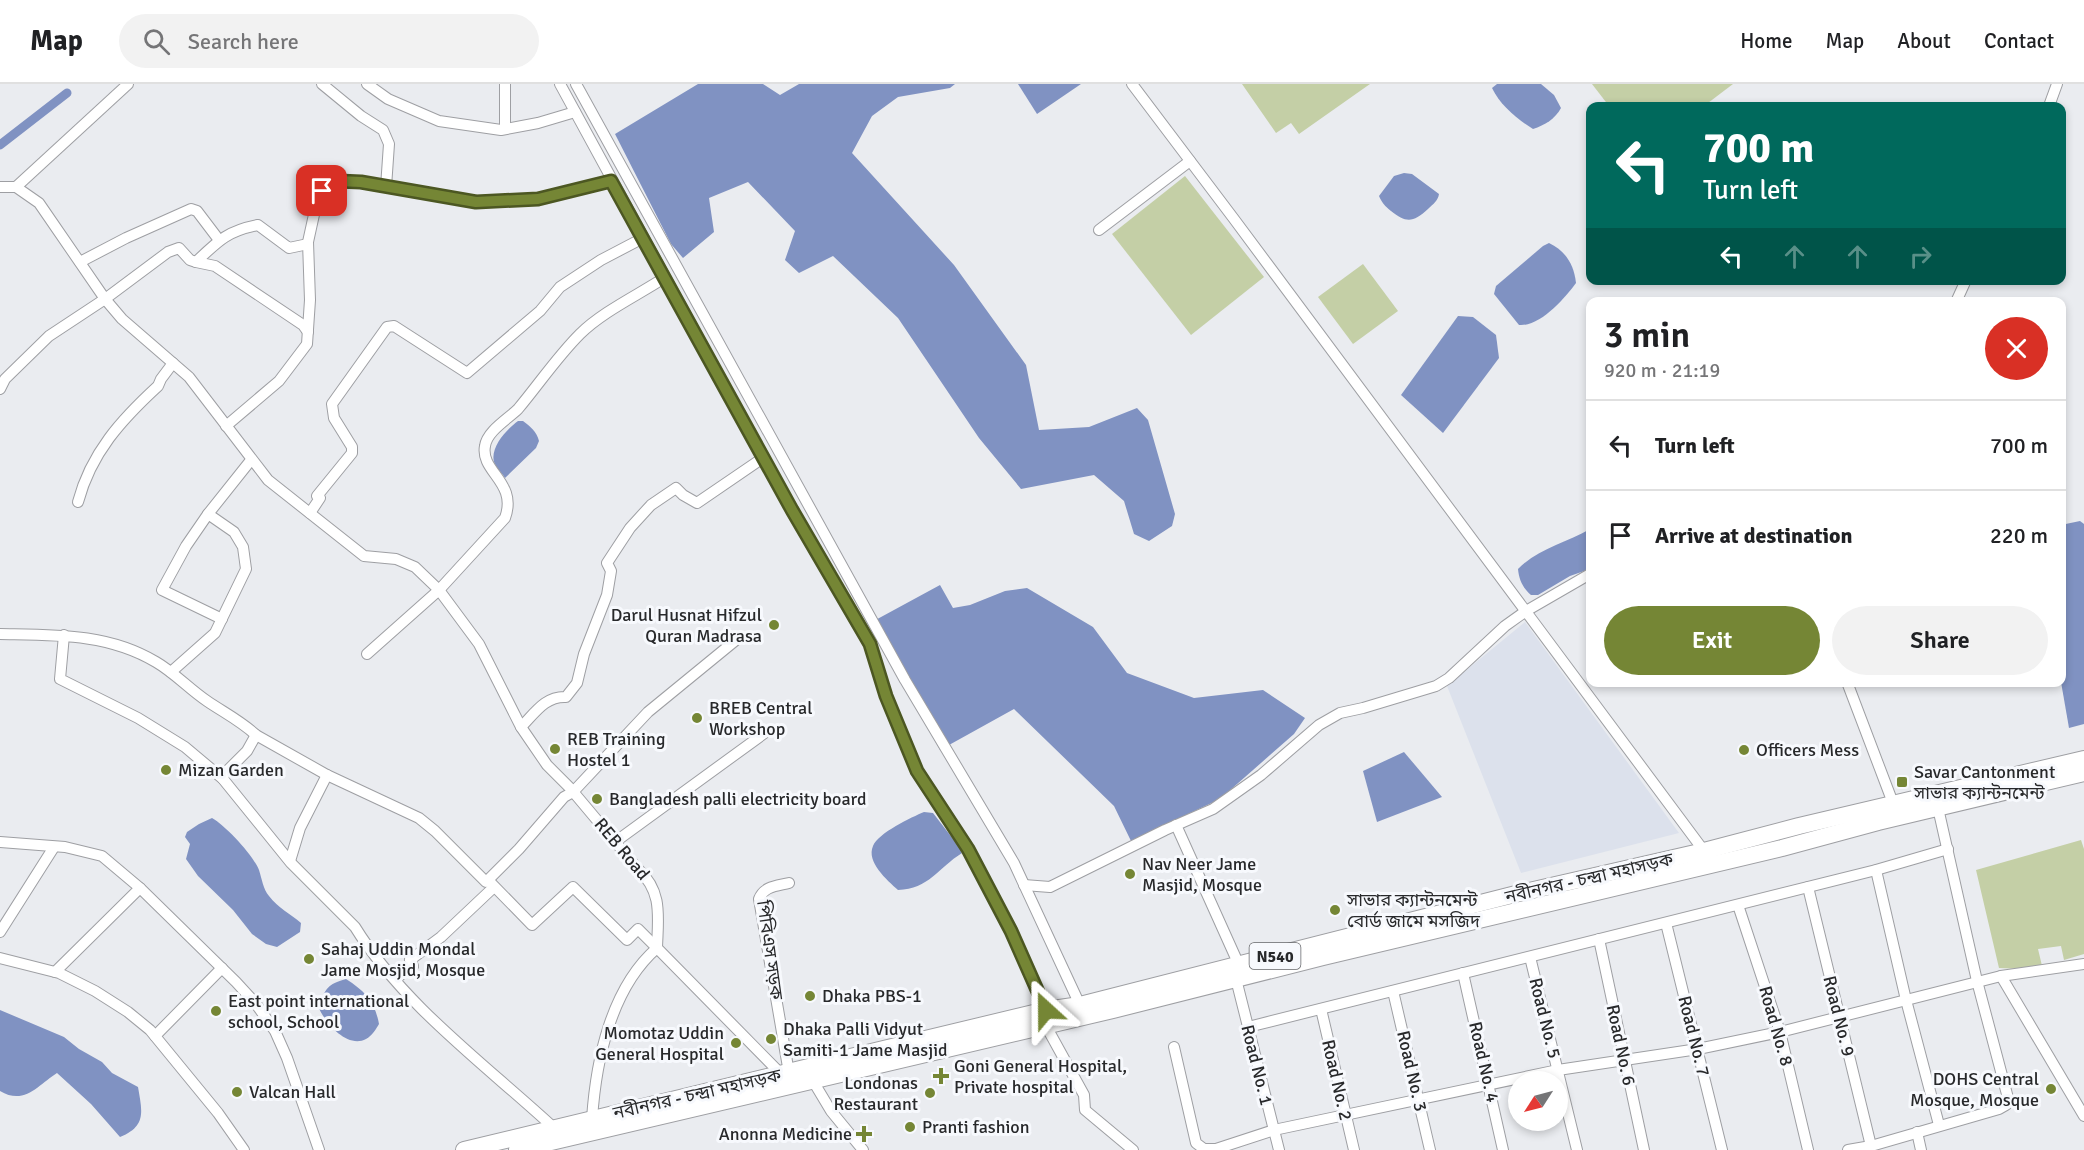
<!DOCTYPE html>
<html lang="en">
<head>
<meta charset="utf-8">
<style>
	body { margin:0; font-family:Signika,"Noto Sans Bengali",sans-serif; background:#f2f2f2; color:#202124; height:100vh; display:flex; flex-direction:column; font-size:22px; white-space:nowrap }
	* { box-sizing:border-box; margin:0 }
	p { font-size:20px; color:#757577 }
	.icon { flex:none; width:33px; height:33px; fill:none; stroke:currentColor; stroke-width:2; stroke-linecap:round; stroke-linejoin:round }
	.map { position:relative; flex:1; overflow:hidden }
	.sheet { position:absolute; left:1586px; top:213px; width:480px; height:390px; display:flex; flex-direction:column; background:#fff; border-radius:12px; box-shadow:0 3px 9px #0003 }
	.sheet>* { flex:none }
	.top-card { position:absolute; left:1586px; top:18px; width:480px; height:183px; border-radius:12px; box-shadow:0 3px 9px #0003; background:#00695c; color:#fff; overflow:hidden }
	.needle { width:39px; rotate:234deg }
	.controls { position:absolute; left:1508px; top:987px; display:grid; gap:12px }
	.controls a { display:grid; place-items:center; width:60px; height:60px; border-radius:50%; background:#fff; box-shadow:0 3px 9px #0003; font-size:30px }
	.pin { position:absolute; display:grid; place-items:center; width:51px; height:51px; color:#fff; margin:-26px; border-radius:12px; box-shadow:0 3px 9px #0006 }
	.me { position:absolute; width:66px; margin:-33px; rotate:336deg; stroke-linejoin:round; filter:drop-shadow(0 0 4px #0008) }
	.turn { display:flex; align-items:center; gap:21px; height:126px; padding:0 18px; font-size:27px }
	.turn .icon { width:78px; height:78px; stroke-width:2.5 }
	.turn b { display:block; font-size:42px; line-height:51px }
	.lanes { display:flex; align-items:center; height:57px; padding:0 18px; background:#0003; justify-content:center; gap:30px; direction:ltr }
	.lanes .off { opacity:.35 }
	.round { display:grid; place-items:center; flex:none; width:63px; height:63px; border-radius:32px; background:#f2f2f2 }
	.headline { display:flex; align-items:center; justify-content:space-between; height:102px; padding:0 18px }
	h1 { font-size:36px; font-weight:600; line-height:45px }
	.cta { display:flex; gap:12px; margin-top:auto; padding:12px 18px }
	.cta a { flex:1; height:69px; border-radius:36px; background:#758635; color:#fff; font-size:24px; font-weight:600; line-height:69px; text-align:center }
	.cta a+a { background:#f2f2f2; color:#202124 }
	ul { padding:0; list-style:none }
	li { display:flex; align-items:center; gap:18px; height:90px; padding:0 18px; border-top:2px solid #e0e0e0 }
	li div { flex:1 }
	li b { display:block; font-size:22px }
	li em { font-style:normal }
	header { display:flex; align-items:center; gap:36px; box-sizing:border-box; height:84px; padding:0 30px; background:#fff; border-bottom:2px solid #e0e0e0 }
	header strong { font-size:28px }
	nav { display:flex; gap:33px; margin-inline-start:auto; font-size:21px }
	.search { width:420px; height:54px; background:#f2f2f2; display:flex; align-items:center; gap:15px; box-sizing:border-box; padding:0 21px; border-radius:33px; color:#757577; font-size:22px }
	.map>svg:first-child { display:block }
</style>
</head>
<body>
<header>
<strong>Map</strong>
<div class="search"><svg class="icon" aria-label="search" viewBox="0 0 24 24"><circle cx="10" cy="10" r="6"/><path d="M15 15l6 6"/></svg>Search here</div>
<nav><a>Home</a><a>Map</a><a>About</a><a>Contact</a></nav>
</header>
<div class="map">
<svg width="2084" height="1066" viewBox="0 0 2084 1066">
	<rect width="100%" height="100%" fill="#eaecf0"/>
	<polygon fill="#dce1ec" points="1525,538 1679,749 1521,789 1447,602"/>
	<g fill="#c4cfa6">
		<polygon points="1242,0 1370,0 1299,50 1291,39 1276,49"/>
		<polygon points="1592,0 1733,0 1704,22 1609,22"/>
		<polygon points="1185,92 1264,193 1191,251 1112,150"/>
		<polygon points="1363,180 1398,227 1353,260 1318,213"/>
		<polygon points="2081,756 2084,765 2084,870 2064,876 2061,862 2038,865 2043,886 1999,884 1976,786"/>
	</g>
	<g fill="#8092c2">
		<polygon points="698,0 763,0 780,11 799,0 955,0 950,4 898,13 872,32 852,69 954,181 1026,281 1039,346 1089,343 1137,324 1148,336 1175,430 1172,442 1149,457 1134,450 1124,417 1094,391 1021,405 979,354 898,234 833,172 799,189 785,176 795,147 748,98 709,114 714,148 683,174 671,160 615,50"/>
		<polygon points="1018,0 1081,0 1037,30"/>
		<path d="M1497,0H1541L1554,11L1561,24C1555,35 1545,41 1533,45C1517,35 1500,21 1492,4Z"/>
		<path d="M1404,89L1412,90L1439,110C1438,117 1433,120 1428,125C1413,139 1406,139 1391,127C1385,122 1382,119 1379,112L1394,92Z"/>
		<path d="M1549,159C1566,167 1574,181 1576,199C1565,214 1540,243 1519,241L1494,210L1496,202L1543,162Z"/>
		<polygon points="1458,232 1473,233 1496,251 1499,274 1443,349 1401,311"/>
		<path d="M518,337H523C530,342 537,348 539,357L536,364L505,394C502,389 496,384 494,378C490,363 507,345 518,337Z"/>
		<polygon points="2080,437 2084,440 2084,640 2069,644 2061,598 2061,441"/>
		<path d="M1590,445V485L1570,492L1538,511H1531C1523,504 1519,496 1518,485C1537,465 1566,459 1590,445Z"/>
		<polygon points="940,501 953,524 970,521 1005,507 1027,504 1093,543 1127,589 1194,614 1263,606 1305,634 1294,650 1220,715 1131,757 1114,722 1014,625 940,666 870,539"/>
		<polygon points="1404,668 1442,713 1377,738 1363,687"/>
		<path d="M924,728L933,729L960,764L962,769C938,784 929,805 898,806C887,796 866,778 873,762C878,749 912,733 924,728Z"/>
		<path d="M212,734C226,742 253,771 259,786C262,795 263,805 269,812C278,824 291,830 301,839L300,848L277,863L266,860L252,850L233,826L198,792L186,775L190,760L185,753L187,748L199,740Z"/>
		<path d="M346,895C365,907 375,918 379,940C376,945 372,952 366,955C347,965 324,938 318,922C326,905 327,900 346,895Z"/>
		<path d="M0,926L64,953L79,965L102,978L112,989L138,1003C142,1027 147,1042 120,1053L91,1020L57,989C39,1000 25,1022 0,1007Z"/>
	</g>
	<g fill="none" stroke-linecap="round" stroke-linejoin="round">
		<polyline stroke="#8092c2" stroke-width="9" points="0,61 67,9"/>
		<g stroke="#9e9fa3" stroke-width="12">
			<g id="minor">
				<polyline points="322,0 361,32 383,46 389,60 386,103"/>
				<polyline points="367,0 388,15 439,37 501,46 538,39 575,28"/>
				<polyline points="560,0 792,426 870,560 886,612 917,687 968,765 1011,847 1046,926"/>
				<polyline points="576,0 905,596 1014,779 1080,921"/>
				<polyline points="1132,0 1234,135 1704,767"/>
				<polyline points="2049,22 2057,0"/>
				<polyline points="505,45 505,0"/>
				<path d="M0,103H16L39,119L105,215L122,235L189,293L268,396L364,472L396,475L415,483L439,506L479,560L521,643L547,681L570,704L638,785C663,808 658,832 657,864L782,991"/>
				<polyline points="16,103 128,0"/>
				<polyline points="1099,146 1190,77"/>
				<polyline points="80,178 126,154 191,125 197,127 219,156"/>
				<polyline points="196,178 215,182 303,241 308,248"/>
				<polyline points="1956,218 1966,196"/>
				<path d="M0,305L5,295L49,252L105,215L168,168L179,164L190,176L196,178C218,157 227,147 258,141L289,164L308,160"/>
				<polyline points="226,342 279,297 307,260 310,216 308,158 315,126 322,107 338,97 361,98 476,118 538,115 611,97"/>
				<path d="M78,418C91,369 121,336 158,302L161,295L173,279"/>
				<polyline points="310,429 320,414 317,412 352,369 352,363 334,334 332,320 387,243 394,242 467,289 540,227 560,203 601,176 643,154"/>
				<polyline points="208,430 186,462 162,506 222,535"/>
				<path d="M0,550C54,551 108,549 156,578C175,589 189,605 207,617C223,628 241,637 256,651L327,691L419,734L435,747L486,798L519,765L564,713L573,708L648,628L736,556"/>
				<path d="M64,551L60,595L138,634L185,663L223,695L291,779L355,843C403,921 487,982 554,1044"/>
				<path d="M367,570L439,506L505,434C518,398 480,388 485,362C487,347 508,335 518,325C539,300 557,273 580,250C602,228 638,211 664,194"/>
				<polyline points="171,588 215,549 246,485 243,463 234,448 208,430 251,376"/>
				<polyline points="1847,598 1893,719"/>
				<path d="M521,643C535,629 545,612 566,613L577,599L584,570L607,511L611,487L607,479L630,444L651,421L676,404L683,411L697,419L763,374"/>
				<polyline points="223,695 224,690 247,667 256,651"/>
				<polyline points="1176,741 1239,881"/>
				<polyline points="0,758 65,763 102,772 140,804 236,898 256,920 275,947 287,974 319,1066"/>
				<polyline points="615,758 766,648"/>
				<polyline points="290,777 300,744 327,691"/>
				<polyline points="1876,786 1906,916 1939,1041"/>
				<path d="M488,796L532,841L573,803L627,856L638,845L657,864C611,904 596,976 592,1035"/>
				<path d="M789,799C777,802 764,802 759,815L789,989"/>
				<polyline points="1024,801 1050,803 1165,746 1213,725 1261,691 1319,641 1340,629 1363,624 1436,602 1449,594 1505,542 1526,527 1590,490"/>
				<polyline points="1808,803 1871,1062"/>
				<polyline points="1738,821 1780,948 1808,1066"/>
				<polyline points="1666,839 1722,1066"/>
				<polyline points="0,848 54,763"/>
				<polyline points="1599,855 1644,1066"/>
				<polyline points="1530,873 1577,1066"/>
				<polyline points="0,874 59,889 95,907 128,928 150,946 218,1029 244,1066"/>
				<polyline points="55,888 140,804"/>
				<polyline points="1463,889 1503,1066"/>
				<polyline points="2001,892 2084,1032"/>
				<polyline points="395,895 413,882 410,876 441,853 494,803"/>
				<polyline points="1236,895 1279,1066"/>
				<polyline points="1393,907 1430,1066"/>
				<polyline points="1321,925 1354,1066"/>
				<polyline points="1046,942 1084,1011 1085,1026 1133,1066"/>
				<polyline points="1248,943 1876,786 1948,765"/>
				<polyline points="155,952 222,884"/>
				<polyline points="1174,963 1196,1059 1204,1065 1216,1065 1274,1046 1558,986 1698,965 1780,948 2001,892 2084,880"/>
				<polyline points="813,997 831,1027 863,1066"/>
				<polyline points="1917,1048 1921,1066"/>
				<polyline points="1848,1066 1871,1062 1999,1025 2006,1021 2008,1014 1977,897 1938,724"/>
			</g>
		</g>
		<g stroke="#9e9fa3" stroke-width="18">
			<g id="highway">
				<polyline points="464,1066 1046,926 1080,921 1516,810 1704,767 1799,742 2084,675"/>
				<polyline points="517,1066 1113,926 1323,873 1782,764 1878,738 2084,689"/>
			</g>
		</g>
		<use href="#minor" stroke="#fff" stroke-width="10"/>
		<use href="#highway" stroke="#fff" stroke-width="16"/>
	</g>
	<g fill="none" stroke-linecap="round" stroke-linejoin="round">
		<g stroke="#4c5722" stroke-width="15">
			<polyline id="route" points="322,107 338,97 361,98 476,118 538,115 611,97 792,426 870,560 886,612 917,687 968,765 1011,847 1046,926"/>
		</g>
		<use href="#route" stroke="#758635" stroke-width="10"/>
	</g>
	<g fill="#758635" stroke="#f7f9fd" stroke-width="2">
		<circle cx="774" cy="541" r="6"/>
		<circle cx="697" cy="634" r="6"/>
		<circle cx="555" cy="665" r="6"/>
		<circle cx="1744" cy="666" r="6"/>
		<circle cx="166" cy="686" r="6"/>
		<rect x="1896" y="692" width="12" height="12" rx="3"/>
		<circle cx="597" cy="715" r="6"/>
		<circle cx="1130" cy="790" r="6"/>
		<circle cx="1335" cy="826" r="6"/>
		<circle cx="309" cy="875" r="6"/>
		<circle cx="810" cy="912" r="6"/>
		<circle cx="216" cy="927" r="6"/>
		<circle cx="771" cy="955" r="6"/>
		<circle cx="736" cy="959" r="6"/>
		<path d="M938 983h6v6h6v6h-6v6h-6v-6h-6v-6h6z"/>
		<circle cx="2051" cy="1005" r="6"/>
		<circle cx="237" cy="1008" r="6"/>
		<circle cx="930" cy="1009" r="6"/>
		<circle cx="910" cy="1043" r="6"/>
		<path d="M861 1041h6v6h6v6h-6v6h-6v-6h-6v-6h6z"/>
	</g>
	<g text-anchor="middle" stroke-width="6" stroke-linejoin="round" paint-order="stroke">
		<rect fill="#f7f9fd" stroke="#66676a" stroke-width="1.5" x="1249.5" y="859" width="51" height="26" rx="4.5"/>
		<g font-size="16" font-weight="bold" fill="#28292b">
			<text x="1275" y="878">N540</text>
		</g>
		<g font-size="18" fill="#28292b" stroke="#f7f9fd" text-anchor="start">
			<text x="762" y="537" text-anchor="end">Darul Husnat Hifzul<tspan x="762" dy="21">Quran Madrasa</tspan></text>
			<text x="709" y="630">BREB Central<tspan x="709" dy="21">Workshop</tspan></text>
			<text x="567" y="661">REB Training<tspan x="567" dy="21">Hostel 1</tspan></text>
			<text x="1756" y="672">Officers Mess</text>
			<text x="178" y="692">Mizan Garden</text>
			<text x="1914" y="694">Savar Cantonment<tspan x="1914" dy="21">সাভার ক্যান্টনমেন্ট</tspan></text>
			<text x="609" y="721">Bangladesh palli electricity board</text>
			<text x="1142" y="786">Nav Neer Jame<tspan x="1142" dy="21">Masjid, Mosque</tspan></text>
			<text x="1347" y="822">সাভার ক্যান্টনমেন্ট<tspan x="1347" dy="21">বোর্ড জামে মসজিদ</tspan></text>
			<text x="321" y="871">Sahaj Uddin Mondal<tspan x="321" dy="21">Jame Mosjid, Mosque</tspan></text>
			<text x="822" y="918">Dhaka PBS-1</text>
			<text x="228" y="923">East point international<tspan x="228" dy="21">school, School</tspan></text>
			<text x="783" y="951">Dhaka Palli Vidyut<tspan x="783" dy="21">Samiti-1 Jame Masjid</tspan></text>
			<text x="724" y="955" text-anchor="end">Momotaz Uddin<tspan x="724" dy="21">General Hospital</tspan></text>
			<text x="954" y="988">Goni General Hospital,<tspan x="954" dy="21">Private hospital</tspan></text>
			<text x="2039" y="1001" text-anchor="end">DOHS Central<tspan x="2039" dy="21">Mosque, Mosque</tspan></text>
			<text x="918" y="1005" text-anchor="end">Londonas<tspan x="918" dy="21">Restaurant</tspan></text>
			<text x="249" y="1014">Valcan Hall</text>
			<text x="922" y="1049">Pranti fashion</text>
			<text x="852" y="1056" text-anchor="end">Anonna Medicine</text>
		</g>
		<g font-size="18" fill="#28292b" stroke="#f7f9fd">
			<text transform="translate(622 765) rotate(50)" y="6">REB Road</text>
			<text transform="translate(1589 794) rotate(-13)" y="6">নবীনগর - চন্দ্রা মহাসড়ক</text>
			<text transform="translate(770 866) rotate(82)" y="6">পিবিএস সড়ক</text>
			<text transform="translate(1839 932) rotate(76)" y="6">Road No. 9</text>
			<text transform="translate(1545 934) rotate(76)" y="6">Road No. 5</text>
			<text transform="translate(1776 942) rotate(74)" y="6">Road No. 8</text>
			<text transform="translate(1694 952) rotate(76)" y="6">Road No. 7</text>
			<text transform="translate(1621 961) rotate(78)" y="6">Road No. 6</text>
			<text transform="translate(1484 978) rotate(77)" y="6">Road No. 4</text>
			<text transform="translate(1257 981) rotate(76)" y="6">Road No. 1</text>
			<text transform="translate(1412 987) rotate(77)" y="6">Road No. 3</text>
			<text transform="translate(1337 996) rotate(77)" y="6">Road No. 2</text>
			<text transform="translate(697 1010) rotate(-13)" y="6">নবীনগর - চন্দ্রা মহাসড়ক</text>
		</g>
	</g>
</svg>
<div class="controls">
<a><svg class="needle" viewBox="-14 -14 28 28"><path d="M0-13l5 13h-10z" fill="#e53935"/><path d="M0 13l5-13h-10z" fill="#757577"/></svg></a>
</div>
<div class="pin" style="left:322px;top:107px;background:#d93025"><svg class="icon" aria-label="arrive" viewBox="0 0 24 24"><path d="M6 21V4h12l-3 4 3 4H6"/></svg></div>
<svg class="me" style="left:1046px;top:926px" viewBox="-20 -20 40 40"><path d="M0-17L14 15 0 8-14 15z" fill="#758635" stroke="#fff" stroke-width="4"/></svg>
<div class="top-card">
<div class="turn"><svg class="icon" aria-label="left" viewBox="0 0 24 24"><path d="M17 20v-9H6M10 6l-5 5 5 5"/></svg><div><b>700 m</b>Turn left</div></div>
<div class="lanes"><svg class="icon" aria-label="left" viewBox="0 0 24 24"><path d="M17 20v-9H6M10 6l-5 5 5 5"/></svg><svg class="icon off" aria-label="ahead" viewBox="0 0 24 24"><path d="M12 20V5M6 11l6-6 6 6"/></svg><svg class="icon off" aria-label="ahead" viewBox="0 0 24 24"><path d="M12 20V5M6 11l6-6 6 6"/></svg><svg class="icon off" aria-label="right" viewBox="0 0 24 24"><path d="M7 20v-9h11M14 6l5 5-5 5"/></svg></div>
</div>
<section class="sheet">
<div class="headline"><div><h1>3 min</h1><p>920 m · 21:19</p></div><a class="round" style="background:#d93025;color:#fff"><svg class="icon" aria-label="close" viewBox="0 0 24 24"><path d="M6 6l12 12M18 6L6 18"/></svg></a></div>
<ul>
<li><svg class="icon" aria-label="left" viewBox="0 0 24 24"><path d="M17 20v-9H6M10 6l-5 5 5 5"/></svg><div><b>Turn left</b></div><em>700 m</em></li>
<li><svg class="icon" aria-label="arrive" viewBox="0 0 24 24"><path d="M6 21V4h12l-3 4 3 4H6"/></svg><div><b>Arrive at destination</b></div><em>220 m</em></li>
</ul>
<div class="cta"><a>Exit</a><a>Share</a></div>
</section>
</div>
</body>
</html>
